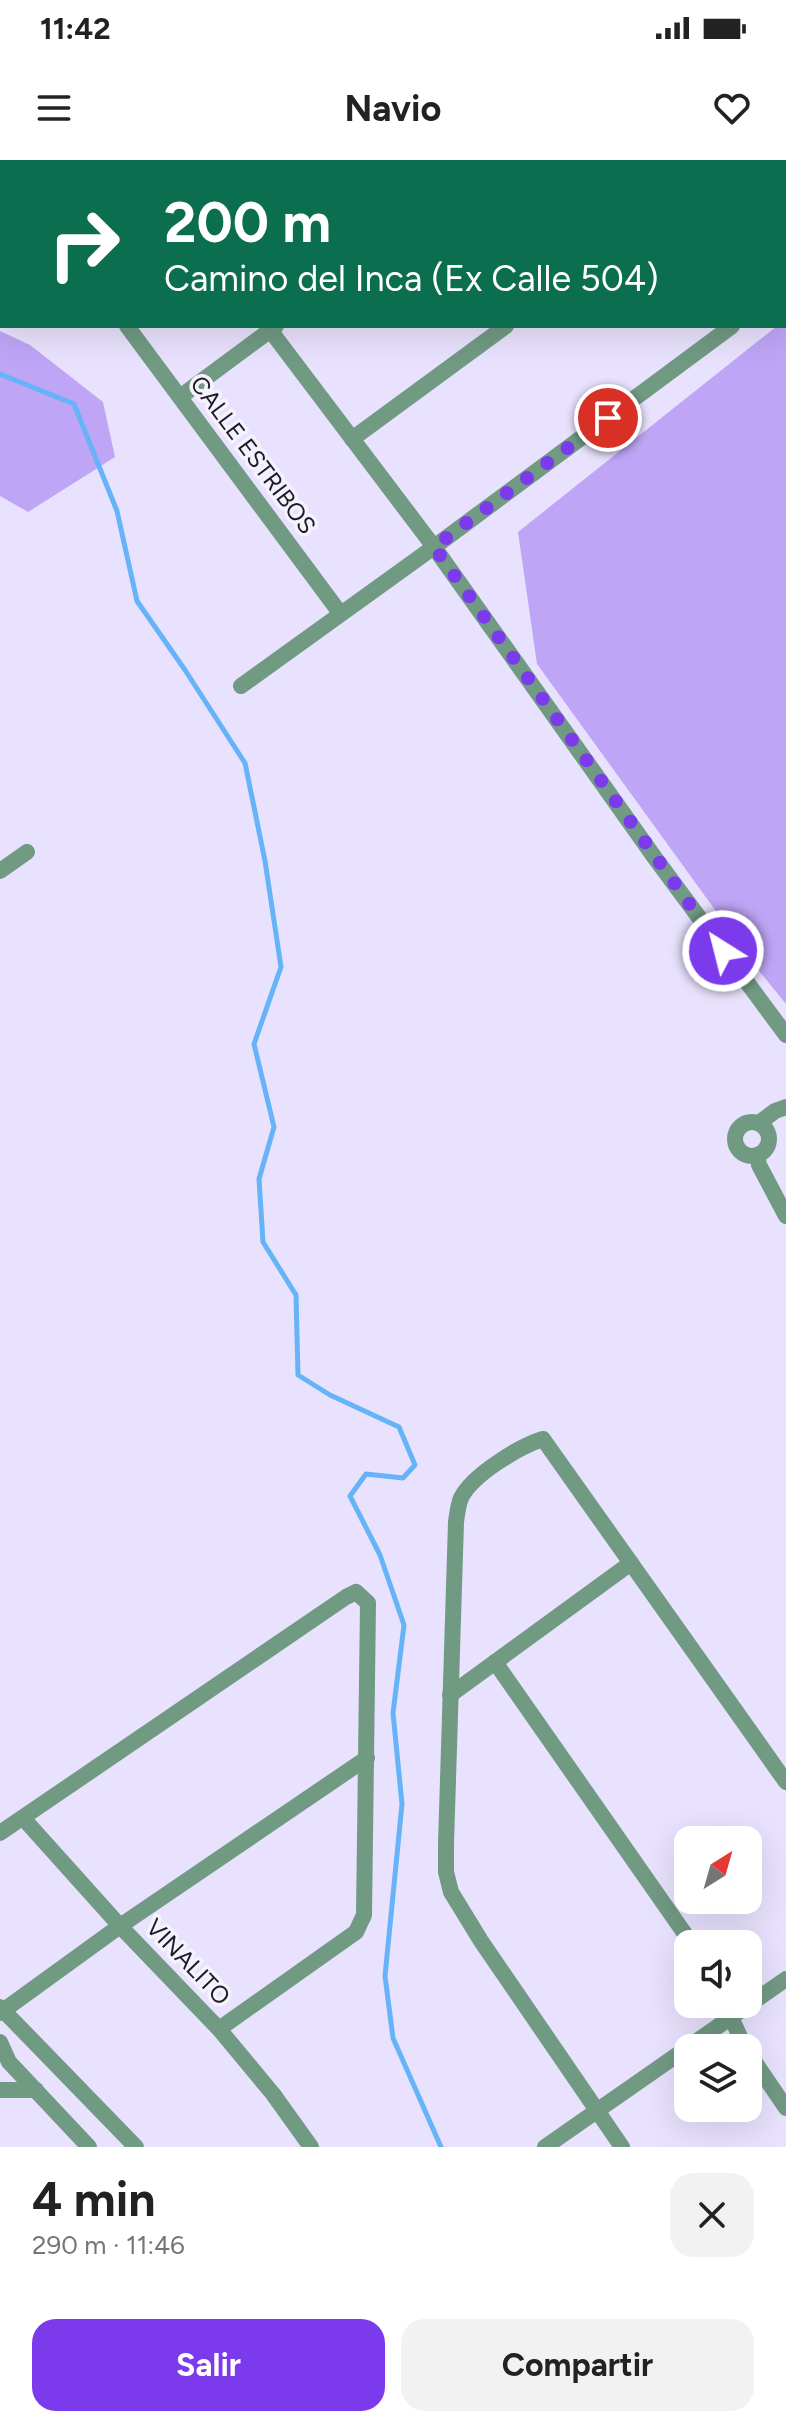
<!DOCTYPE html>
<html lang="es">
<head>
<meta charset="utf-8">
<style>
	body { margin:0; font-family:Figtree,sans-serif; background:#f2f2f2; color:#222; height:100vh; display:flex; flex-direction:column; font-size:30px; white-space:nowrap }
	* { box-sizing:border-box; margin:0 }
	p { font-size:26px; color:#767676 }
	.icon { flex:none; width:44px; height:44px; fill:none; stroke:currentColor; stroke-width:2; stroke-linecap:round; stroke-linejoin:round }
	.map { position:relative; height:1987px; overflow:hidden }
	.details { display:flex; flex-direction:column; background:#fff; flex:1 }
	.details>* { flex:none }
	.banner { position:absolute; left:0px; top:0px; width:786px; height:168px; box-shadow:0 8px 32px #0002; background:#0b6e4f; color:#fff; overflow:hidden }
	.needle { width:52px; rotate:37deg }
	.buttons { position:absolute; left:674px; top:1666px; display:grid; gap:16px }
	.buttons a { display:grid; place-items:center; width:88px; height:88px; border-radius:16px; background:#fff; box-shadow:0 8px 32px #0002; font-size:40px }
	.pin { position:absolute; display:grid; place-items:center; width:68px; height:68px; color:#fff; margin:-34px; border:4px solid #fff; border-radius:50%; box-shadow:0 2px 8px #0007 }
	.me { position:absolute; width:88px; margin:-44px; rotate:324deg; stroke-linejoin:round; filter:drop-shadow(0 0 6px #0008) }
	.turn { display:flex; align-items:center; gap:28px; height:168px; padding:0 32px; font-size:36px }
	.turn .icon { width:104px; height:104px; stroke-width:2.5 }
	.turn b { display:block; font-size:56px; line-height:68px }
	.round { display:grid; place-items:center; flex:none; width:84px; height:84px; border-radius:24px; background:#f2f2f2 }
	.headline { display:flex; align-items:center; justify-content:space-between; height:136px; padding:0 32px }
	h1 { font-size:48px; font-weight:700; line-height:60px }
	.primary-button { display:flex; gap:16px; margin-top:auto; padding:16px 32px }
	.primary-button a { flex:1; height:92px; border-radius:24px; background:#7c3aed; color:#fff; font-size:32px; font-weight:700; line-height:92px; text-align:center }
	.primary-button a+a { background:#f2f2f2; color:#222 }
	.status { display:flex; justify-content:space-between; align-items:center; height:56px; padding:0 40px; background:#fff; direction:ltr }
	.status svg { height:22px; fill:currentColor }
	header { display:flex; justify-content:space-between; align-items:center; height:104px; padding:0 32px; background:#fff; font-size:36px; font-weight:700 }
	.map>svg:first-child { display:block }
</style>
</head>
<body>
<div class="status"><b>11:42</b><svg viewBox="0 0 49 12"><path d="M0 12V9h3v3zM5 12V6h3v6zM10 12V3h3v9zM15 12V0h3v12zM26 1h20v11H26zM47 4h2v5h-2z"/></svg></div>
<header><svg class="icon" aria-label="menu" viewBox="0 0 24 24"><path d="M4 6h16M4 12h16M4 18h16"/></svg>Navio<svg class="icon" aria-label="heart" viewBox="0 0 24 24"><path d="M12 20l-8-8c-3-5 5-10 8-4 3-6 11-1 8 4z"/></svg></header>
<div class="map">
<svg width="786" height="1987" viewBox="0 0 786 1987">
	<rect width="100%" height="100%" fill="#e9e2fe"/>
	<g fill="#bea5f6">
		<polygon points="786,159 786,844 760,812 537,504 518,372 777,166 784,166"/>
		<polygon points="0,171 30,185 103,242 115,297 28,352 0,336"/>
	</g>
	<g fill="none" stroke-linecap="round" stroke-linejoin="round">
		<polyline stroke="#66b3f8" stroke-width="5" points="0,214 74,244 117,351 137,441 185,510 245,603 265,701 281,807 254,884 274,967 259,1019 263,1082 296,1135 298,1215 330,1235 399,1267 415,1305 403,1318 366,1314 350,1336 380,1395 404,1465 393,1553 402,1644 385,1816 393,1878 441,1987"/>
		<g stroke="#719a83" stroke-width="16">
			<polyline points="142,0 144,2"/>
			<polyline points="639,0 640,2"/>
			<polyline points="663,0 665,2"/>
			<polyline points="32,2 35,0"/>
			<polyline points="267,2 270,0"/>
			<polyline points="499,2 502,0"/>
			<polyline points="731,2 733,0"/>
			<polyline points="0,25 2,24"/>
			<polyline points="784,128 786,127"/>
			<polyline points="784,141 786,141"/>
			<polyline points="127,166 340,453"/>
			<polyline points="267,166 434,387 655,698 786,875"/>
			<polyline points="180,237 276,166"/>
			<polyline points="352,279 506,166"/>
			<polyline points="241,526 434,387 732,166"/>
			<polyline points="0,711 27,692"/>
			<circle cx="752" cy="979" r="17"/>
			<polyline points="759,963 775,951 786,947"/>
			<polyline points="757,995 759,1005 786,1056"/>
			<polyline points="495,1502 692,1784"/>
			<polyline points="450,1535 631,1403"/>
			<polyline points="23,1658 120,1766 219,1869 273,1934 311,1987"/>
			<polyline points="0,1673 346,1437 356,1432 368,1443 364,1755 356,1772 219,1869"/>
			<polyline points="729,1844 731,1857 745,1888"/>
			<polyline points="0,1847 136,1987"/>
			<polyline points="0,1853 120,1766 367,1598"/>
			<polyline points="0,1882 9,1902 89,1987"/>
			<polyline points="748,1892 786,1948"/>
			<polyline points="0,1930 36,1930"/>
			<polyline points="545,1987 786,1819"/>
			<path d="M622,1987L481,1781L451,1732L446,1712V1684L456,1362C457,1355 458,1345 461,1338C472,1315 520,1286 543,1279L786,1622"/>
		</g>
	</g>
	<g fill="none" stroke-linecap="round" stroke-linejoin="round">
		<polyline stroke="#7c3aed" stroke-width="14" stroke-dasharray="0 25.2" points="608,258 434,387 723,791"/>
	</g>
	<g text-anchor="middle" stroke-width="7" stroke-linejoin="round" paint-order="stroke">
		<g font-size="24" fill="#1c1a24" stroke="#f5f2fe">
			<text transform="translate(253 295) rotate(53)" y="8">CALLE ESTRIBOS</text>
			<text transform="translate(188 1802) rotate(46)" y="8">VINALITO</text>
		</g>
	</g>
</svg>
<div class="buttons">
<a><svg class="needle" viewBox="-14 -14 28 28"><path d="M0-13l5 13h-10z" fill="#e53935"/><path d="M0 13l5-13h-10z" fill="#767676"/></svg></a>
<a><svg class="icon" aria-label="sound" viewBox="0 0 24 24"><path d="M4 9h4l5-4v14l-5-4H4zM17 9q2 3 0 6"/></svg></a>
<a><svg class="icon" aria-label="layers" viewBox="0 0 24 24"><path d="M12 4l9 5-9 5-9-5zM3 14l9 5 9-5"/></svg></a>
</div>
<div class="pin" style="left:608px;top:258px;background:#d93025"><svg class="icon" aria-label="arrive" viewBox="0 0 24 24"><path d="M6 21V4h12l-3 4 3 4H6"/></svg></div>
<svg class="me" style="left:723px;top:791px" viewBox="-20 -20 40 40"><circle r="17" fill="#7c3aed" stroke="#fff" stroke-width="3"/><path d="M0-11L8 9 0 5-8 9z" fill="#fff"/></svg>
<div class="banner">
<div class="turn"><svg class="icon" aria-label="right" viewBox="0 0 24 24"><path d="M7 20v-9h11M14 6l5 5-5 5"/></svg><div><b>200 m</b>Camino del Inca (Ex Calle 504)</div></div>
</div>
</div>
<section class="details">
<div class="headline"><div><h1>4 min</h1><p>290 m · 11:46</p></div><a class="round"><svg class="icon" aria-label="close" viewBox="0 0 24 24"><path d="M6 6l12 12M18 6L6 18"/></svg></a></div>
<div class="primary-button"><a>Salir</a><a>Compartir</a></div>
</section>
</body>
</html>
